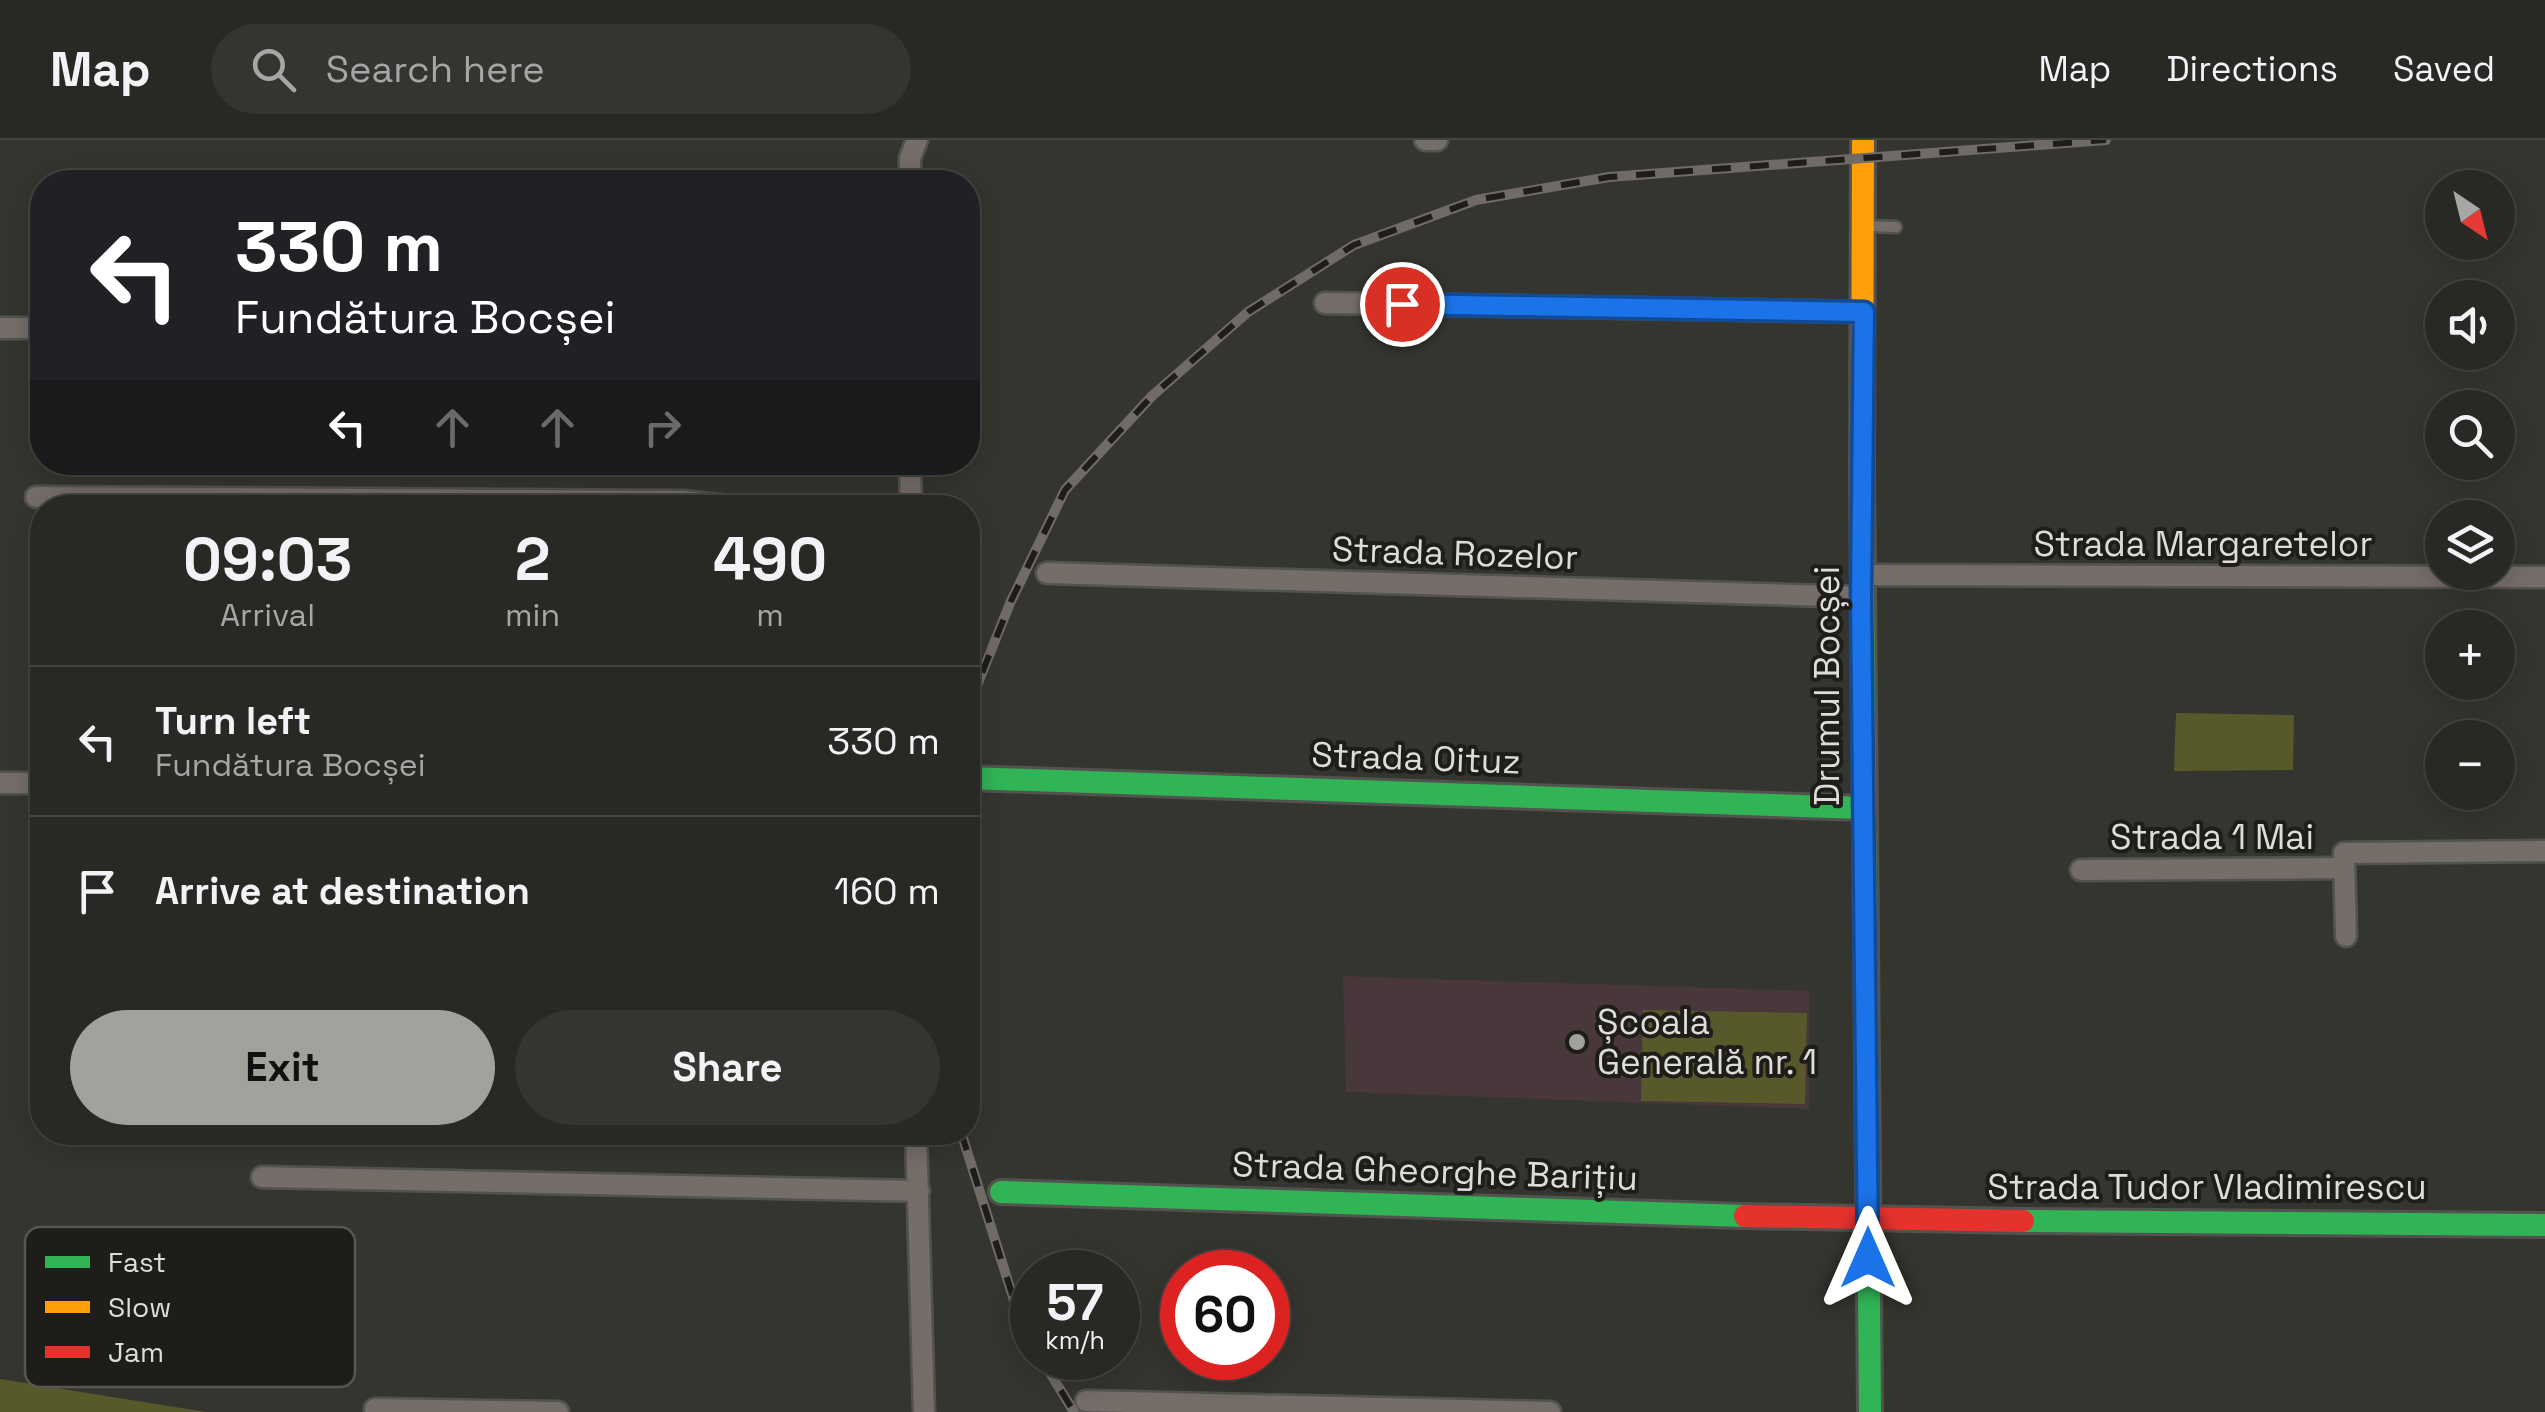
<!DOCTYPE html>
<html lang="en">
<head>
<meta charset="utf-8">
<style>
	body { margin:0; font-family:"Space Grotesk",sans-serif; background:#343431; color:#f1f3f6; height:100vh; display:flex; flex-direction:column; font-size:38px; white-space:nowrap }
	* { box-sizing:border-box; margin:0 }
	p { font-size:32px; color:#a5a6a6 }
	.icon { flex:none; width:55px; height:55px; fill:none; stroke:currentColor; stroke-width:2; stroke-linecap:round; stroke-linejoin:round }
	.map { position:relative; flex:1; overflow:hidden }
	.sheet { position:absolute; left:30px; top:355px; width:950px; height:650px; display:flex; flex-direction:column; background:#282824; border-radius:40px; box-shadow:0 5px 25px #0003,0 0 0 2px #444441 }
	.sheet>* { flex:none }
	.guide { position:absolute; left:30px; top:30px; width:950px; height:305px; border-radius:40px; box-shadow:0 5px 25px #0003,0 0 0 2px #444441; background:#202124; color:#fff; overflow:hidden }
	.needle { width:65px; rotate:145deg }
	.tools { position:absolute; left:2425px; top:30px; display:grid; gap:20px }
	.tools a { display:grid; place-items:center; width:90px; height:90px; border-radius:50%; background:#282824; box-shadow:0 5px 25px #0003,0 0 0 2px #444441; font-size:50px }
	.speed { position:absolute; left:1010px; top:1110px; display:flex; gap:20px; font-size:50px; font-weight:700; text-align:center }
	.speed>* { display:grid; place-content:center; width:130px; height:130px; border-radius:50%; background:#282824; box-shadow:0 5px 25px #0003,0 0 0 2px #444441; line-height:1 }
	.speed small { font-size:25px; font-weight:400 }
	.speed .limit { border:15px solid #d22; background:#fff; color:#111 }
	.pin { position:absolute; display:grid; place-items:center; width:85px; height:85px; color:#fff; margin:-42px; border:5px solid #fff; border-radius:50%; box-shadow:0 2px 10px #0007 }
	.me { position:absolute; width:110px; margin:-55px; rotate:0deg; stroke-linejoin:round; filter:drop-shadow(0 0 8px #0008) }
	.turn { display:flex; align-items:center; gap:35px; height:210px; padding:0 40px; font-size:45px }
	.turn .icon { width:130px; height:130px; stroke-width:2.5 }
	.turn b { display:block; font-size:70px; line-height:85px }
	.lanes { display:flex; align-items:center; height:95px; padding:0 40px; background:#0003; justify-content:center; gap:50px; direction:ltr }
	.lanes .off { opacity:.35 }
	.eta { display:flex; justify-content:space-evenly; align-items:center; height:170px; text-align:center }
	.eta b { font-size:60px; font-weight:700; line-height:70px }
	.primary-button { display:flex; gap:20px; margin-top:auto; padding:20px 40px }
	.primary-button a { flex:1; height:115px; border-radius:60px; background:#a2a29d; color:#111; font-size:40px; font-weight:700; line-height:115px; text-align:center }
	.primary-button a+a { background:#343431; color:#f1f3f6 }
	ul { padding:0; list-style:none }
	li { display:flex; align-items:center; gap:30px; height:150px; padding:0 40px; border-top:2px solid #444441 }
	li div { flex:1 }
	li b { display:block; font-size:38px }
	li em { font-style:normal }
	header { display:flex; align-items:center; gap:60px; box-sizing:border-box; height:140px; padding:0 50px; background:#282824; border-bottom:2px solid #444441 }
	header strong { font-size:48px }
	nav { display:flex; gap:55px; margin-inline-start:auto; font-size:35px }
	.search { width:700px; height:90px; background:#343431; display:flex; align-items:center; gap:25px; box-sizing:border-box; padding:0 35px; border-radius:55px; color:#a5a6a6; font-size:38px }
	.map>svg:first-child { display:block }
</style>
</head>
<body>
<header>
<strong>Map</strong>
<div class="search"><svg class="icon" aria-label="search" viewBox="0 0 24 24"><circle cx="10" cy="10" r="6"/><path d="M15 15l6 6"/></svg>Search here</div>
<nav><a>Map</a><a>Directions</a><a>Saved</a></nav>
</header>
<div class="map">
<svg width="2545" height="1272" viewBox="0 0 2545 1272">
	<rect width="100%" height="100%" fill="#353530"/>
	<polygon fill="#48373b" points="1343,836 1809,851 1809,969 1346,952"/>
	<g fill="#58592b">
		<polygon points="2176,573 2294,575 2293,630 2174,631"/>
		<polygon points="1643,870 1807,873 1805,964 1641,961"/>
		<polygon points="0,1239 206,1272 0,1272"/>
	</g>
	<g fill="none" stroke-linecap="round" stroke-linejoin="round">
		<g stroke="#52524f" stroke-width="15">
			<polyline id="lane" points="1869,86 1896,87"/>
		</g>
		<g stroke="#52524f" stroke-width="25">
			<g id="street">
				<polyline points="1425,0 1437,0"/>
				<polyline points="910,42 910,18 917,0"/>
				<polyline points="1325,163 1864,172"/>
				<polyline points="0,188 42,188"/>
				<polyline points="910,322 911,368"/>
				<polyline points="36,357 683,361 747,368"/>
				<polyline points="1047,433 1861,457"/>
				<polyline points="1861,435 2545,437"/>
				<polyline points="0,643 42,643"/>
				<polyline points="2081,730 2344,728"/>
				<polyline points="2346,796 2344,713 2545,711"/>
				<polyline points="916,992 924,1272"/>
				<polyline points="262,1037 919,1051"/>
				<polyline points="1086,1261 1550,1272"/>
				<polyline points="375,1269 558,1272"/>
			</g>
		</g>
		<g stroke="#52524f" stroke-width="28">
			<g id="fast">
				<polyline points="1862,330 1870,1272"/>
				<polyline points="968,638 1863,668"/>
				<polyline points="1001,1052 1745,1076"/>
				<polyline points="2023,1081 2545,1085"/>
			</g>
		</g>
		<g stroke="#52524f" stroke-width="28">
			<polyline id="slow" points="1862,330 1863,0"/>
		</g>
		<g stroke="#52524f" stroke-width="28">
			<polyline id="jam" points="1745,1076 2023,1081"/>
		</g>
		<use href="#lane" stroke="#756d68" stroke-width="10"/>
		<use href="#street" stroke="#756d68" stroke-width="20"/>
		<use href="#fast" stroke="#30b455" stroke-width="22"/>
		<use href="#slow" stroke="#ff9f0a" stroke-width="22"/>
		<use href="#jam" stroke="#e5322d" stroke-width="22"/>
		<g stroke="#706b67" stroke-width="10">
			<g id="rail">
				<polyline points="968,568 1011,461 1065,350 1152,256 1248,172 1354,105 1476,60 1609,37 2106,0"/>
				<polyline points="961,992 1018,1173 1032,1201"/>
				<polyline points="1041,1218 1074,1272"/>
			</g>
		</g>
		<use href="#rail" stroke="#1e1d1a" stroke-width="6" stroke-dasharray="19" stroke-linecap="butt"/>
	</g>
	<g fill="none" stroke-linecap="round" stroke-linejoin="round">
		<g stroke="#114b97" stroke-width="25">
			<polyline id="route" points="1402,164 1864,172 1861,457 1868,1118"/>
		</g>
		<use href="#route" stroke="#1a73e8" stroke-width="18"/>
	</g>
	<circle fill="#a2a29d" stroke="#1e1d1a" stroke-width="4" cx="1577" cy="902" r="10"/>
	<g text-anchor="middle" stroke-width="8" stroke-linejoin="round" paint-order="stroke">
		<g font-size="35" fill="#dddcd7" stroke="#1e1d1a">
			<text x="2203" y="416">Strada Margaretelor</text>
			<text transform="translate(1455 413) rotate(2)" y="12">Strada Rozelor</text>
			<text transform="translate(1827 546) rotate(-90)" y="12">Drumul Bocșei</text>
			<text transform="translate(1416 618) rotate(2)" y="12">Strada Oituz</text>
			<text x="2212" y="709">Strada 1 Mai</text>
			<text transform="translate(1435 1031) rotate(2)" y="12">Strada Gheorghe Barițiu</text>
			<text x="2207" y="1059">Strada Tudor Vladimirescu</text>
		</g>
		<g font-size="35" fill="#dddcd7" stroke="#1e1d1a" text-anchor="start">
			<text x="1597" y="894">Școala<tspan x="1597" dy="40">Generală nr. 1</tspan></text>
		</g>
	</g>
	<rect x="25" y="1087" width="330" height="160" rx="15" fill="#1e1d1a" stroke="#575653" stroke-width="2.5"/>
	<rect x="45" y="1116" width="45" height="12" fill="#30b455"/>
	<rect x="45" y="1161" width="45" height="12" fill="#ff9f0a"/>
	<rect x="45" y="1206" width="45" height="12" fill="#e5322d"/>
	<g font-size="28" fill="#dddcd7">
		<text x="108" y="1132">Fast</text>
		<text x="108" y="1177">Slow</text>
		<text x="108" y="1222">Jam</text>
	</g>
</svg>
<div class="tools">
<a><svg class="needle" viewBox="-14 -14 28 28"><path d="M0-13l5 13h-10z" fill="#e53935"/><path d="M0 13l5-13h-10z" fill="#a5a6a6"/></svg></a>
<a><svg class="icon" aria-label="sound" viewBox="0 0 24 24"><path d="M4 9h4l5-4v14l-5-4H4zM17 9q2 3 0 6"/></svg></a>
<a><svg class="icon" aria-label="search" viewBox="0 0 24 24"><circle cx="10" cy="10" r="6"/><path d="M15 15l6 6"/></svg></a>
<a><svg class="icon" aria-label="layers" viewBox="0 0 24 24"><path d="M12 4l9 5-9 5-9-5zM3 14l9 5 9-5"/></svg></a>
<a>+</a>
<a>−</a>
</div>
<div class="speed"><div>57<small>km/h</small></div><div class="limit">60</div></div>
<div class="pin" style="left:1402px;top:164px;background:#d93025"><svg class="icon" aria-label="arrive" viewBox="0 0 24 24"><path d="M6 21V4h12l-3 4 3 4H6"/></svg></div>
<svg class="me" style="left:1868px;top:1118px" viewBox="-20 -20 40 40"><path d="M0-17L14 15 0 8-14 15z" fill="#1a73e8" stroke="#fff" stroke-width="4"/></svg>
<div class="guide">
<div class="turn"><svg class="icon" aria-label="left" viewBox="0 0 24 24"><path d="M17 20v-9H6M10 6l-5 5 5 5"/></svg><div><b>330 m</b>Fundătura Bocșei</div></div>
<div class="lanes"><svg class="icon" aria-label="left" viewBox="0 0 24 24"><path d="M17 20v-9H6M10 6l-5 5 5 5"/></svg><svg class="icon off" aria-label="ahead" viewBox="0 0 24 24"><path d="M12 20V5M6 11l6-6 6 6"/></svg><svg class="icon off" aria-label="ahead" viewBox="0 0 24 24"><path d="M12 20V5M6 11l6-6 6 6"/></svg><svg class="icon off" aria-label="right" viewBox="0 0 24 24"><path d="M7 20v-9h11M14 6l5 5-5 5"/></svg></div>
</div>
<section class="sheet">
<div class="eta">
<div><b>09:03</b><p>Arrival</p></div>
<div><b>2</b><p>min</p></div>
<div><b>490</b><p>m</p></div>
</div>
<ul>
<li><svg class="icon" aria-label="left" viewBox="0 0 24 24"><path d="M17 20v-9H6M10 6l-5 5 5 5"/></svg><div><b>Turn left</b><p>Fundătura Bocșei</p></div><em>330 m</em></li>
<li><svg class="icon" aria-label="arrive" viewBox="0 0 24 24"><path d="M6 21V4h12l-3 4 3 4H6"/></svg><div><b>Arrive at destination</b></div><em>160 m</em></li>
</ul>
<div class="primary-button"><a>Exit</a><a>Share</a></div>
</section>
</div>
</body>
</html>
